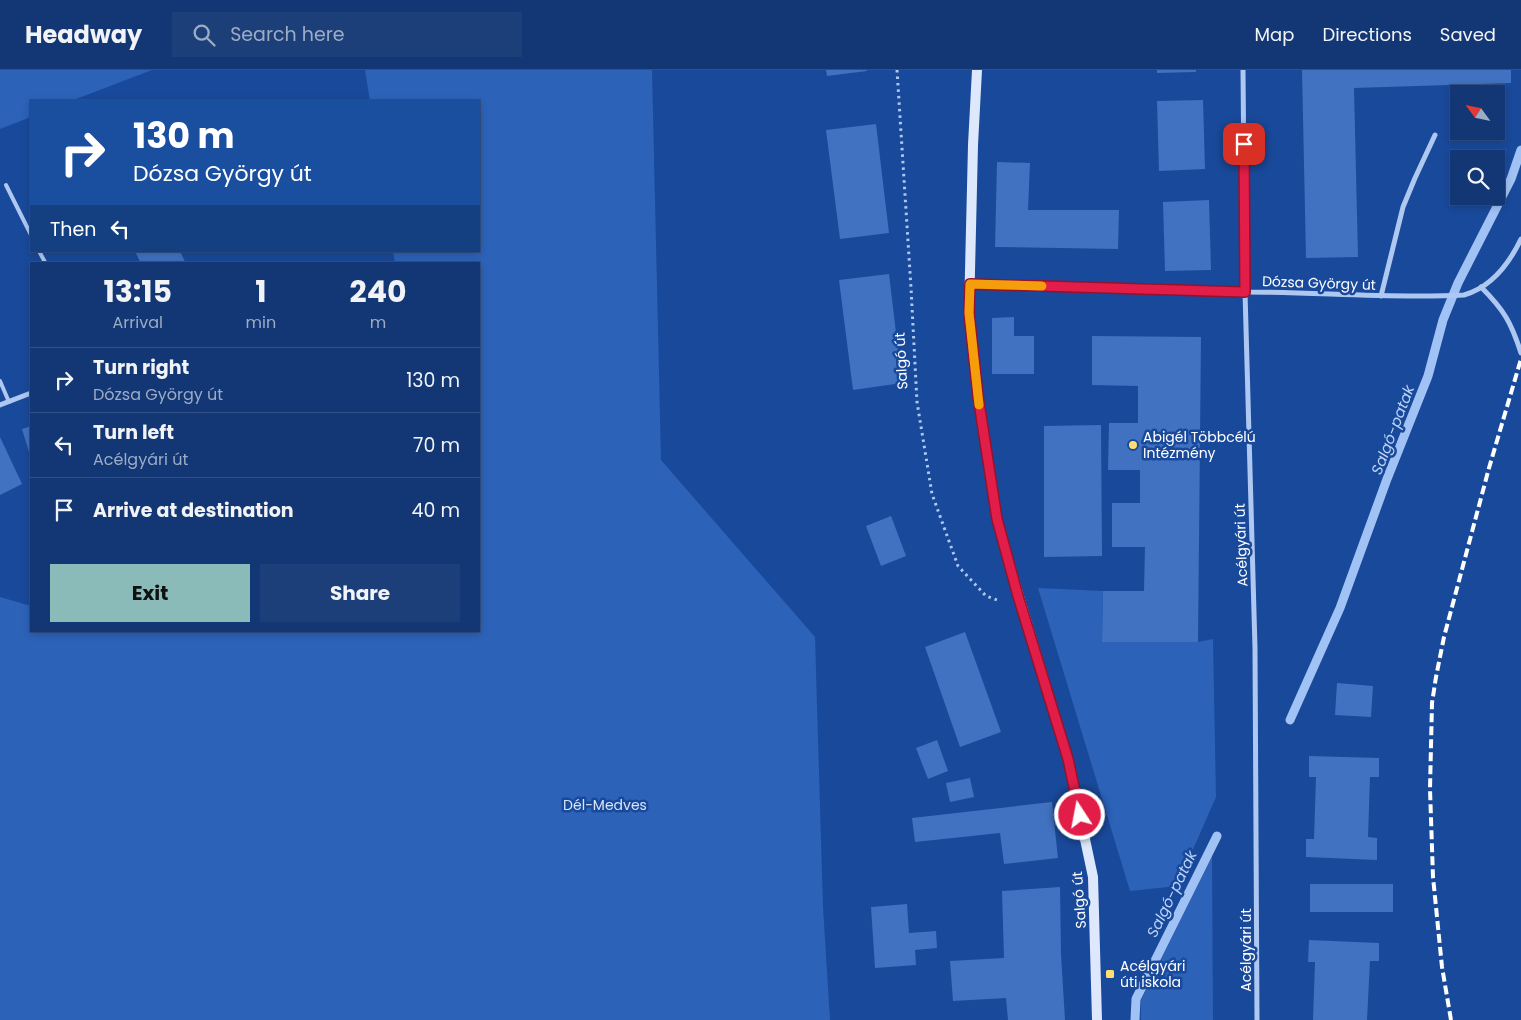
<!DOCTYPE html>
<html lang="en">
<head>
<meta charset="utf-8">
<style>
	body { margin:0; font-family:Poppins,sans-serif; background:#1c3f79; color:#f1f3f6; height:100vh; display:flex; flex-direction:column; font-size:19px; white-space:nowrap }
	* { box-sizing:border-box; margin:0 }
	p { font-size:16px; color:#9dacc5 }
	.icon { flex:none; width:28px; height:28px; fill:none; stroke:currentColor; stroke-width:2; stroke-linecap:round; stroke-linejoin:round }
	.map { position:relative; flex:1; overflow:hidden }
	.details { position:absolute; left:30px; top:192px; width:450px; height:370px; display:flex; flex-direction:column; background:#133774; border-radius:0px; box-shadow:0 2px 8px #0003,0 0 0 1px #325186 }
	.details>* { flex:none }
	.banner { position:absolute; left:30px; top:30px; width:450px; height:152px; border-radius:0px; box-shadow:0 2px 8px #0003,0 0 0 1px #325186; background:#1a4fa0; color:#fff; overflow:hidden }
	.needle { width:32px; rotate:303deg }
	.buttons { position:absolute; left:1450px; top:15px; display:grid; gap:10px }
	.buttons a { display:grid; place-items:center; width:55px; height:55px; border-radius:0px; background:#133774; box-shadow:0 2px 8px #0003,0 0 0 1px #325186; font-size:25px }
	.pin { position:absolute; display:grid; place-items:center; width:42px; height:42px; color:#fff; margin:-21px; border-radius:10px; box-shadow:0 2px 8px #0006 }
	.me { position:absolute; width:55px; margin:-28px; rotate:349deg; stroke-linejoin:round; filter:drop-shadow(0 0 4px #0008) }
	.turn { display:flex; align-items:center; gap:18px; height:105px; padding:0 20px; font-size:22px }
	.turn .icon { width:65px; height:65px; stroke-width:2.5 }
	.turn b { display:block; font-size:35px; line-height:42px }
	.then { display:flex; align-items:center; height:48px; padding:0 20px; background:#0003; gap:10px; font-size:19px }
	.eta { display:flex; justify-content:space-evenly; align-items:center; height:85px; text-align:center }
	.eta b { font-size:30px; font-weight:700; line-height:35px }
	.cta { display:flex; gap:10px; margin-top:auto; padding:10px 20px }
	.cta a { flex:1; height:58px; border-radius:0px; background:#8bbbb9; color:#111; font-size:20px; font-weight:700; line-height:58px; text-align:center }
	.cta a+a { background:#1c3f79; color:#f1f3f6 }
	ul { padding:0; list-style:none }
	li { display:flex; align-items:center; gap:15px; height:65px; padding:0 20px; border-top:1px solid #325186 }
	li div { flex:1 }
	li b { display:block; font-size:19px }
	li em { font-style:normal }
	header { display:flex; align-items:center; gap:30px; box-sizing:border-box; height:70px; padding:0 25px; background:#133774; border-bottom:1px solid #325186 }
	header strong { font-size:24px }
	nav { display:flex; gap:28px; margin-inline-start:auto; font-size:18px }
	.search { width:350px; height:45px; background:#1c3f79; display:flex; align-items:center; gap:12px; box-sizing:border-box; padding:0 18px; border-radius:0px; color:#9dacc5; font-size:19px }
	.map>svg:first-child { display:block }
</style>
</head>
<body>
<header>
<strong>Headway</strong>
<div class="search"><svg class="icon" aria-label="search" viewBox="0 0 24 24"><circle cx="10" cy="10" r="6"/><path d="M15 15l6 6"/></svg>Search here</div>
<nav><a>Map</a><a>Directions</a><a>Saved</a></nav>
</header>
<div class="map">
<svg width="1521" height="950" viewBox="0 0 1521 950">
	<rect width="100%" height="100%" fill="#19499a"/>
	<g fill="#2c62b8">
		<polygon points="0,0 152,0 71,31 31,31 31,47 0,59"/>
		<polygon points="365,0 652,0 661,390 815,567 823,837 830,950 0,950 0,527 31,536 31,561 479,561 479,194 395,194 393,181 479,181 479,31 370,31"/>
		<polygon points="1038,518 1103,521 1102,572 1198,572 1213,569 1216,727 1177,816 1130,821"/>
		<polygon points="1212,785 1213,950 1141,950 1141,930"/>
	</g>
	<g fill="none" stroke-linecap="round" stroke-linejoin="round">
		<g stroke="#a1c2f4" stroke-width="9">
			<polyline points="1290,650 1340,538 1387,409 1428,306 1443,250 1458,213 1511,109 1521,80"/>
			<polyline points="1135,950 1136,929 1217,766"/>
		</g>
	</g>
	<g fill="#4172c1">
		<polygon points="826,0 866,0 867,1 827,6"/>
		<polygon points="1157,0 1196,0 1196,2 1157,3"/>
		<polygon points="1302,0 1511,0 1511,13 1354,18 1358,187 1306,188"/>
		<polygon points="1203,30 1205,99 1159,101 1157,31"/>
		<polygon points="876,54 889,163 840,169 826,60"/>
		<polygon points="997,92 1030,93 1028,140 1119,140 1118,179 995,177"/>
		<polygon points="1209,130 1211,200 1165,201 1163,132"/>
		<polygon points="135,181 180,181 186,194 141,194"/>
		<polygon points="889,204 902,313 853,320 839,210"/>
		<polygon points="1014,247 1014,266 1034,266 1034,304 992,304 992,248"/>
		<polygon points="1092,266 1201,267 1198,572 1102,572 1103,521 1144,521 1145,477 1112,477 1112,433 1140,433 1140,400 1108,400 1109,353 1138,353 1138,316 1092,315"/>
		<polygon points="1101,355 1102,486 1044,487 1044,356"/>
		<polygon points="31,356 31,381 29,382 22,359"/>
		<polygon points="0,367 22,414 0,425"/>
		<polygon points="891,446 906,486 881,496 866,456"/>
		<polygon points="965,562 1001,662 960,677 925,577"/>
		<polygon points="1337,613 1373,616 1371,647 1335,645"/>
		<polygon points="937,670 948,701 928,709 916,678"/>
		<polygon points="1309,686 1379,688 1379,707 1370,707 1368,767 1377,768 1377,790 1306,787 1306,769 1314,769 1316,707 1309,707"/>
		<polygon points="970,708 974,727 950,732 946,713"/>
		<polygon points="1052,732 1058,788 1004,794 1000,763 915,772 912,748"/>
		<rect x="1310" y="814" width="83" height="28"/>
		<polygon points="1060,817 1061,884 1065,950 1008,950 1006,928 953,931 950,891 1004,888 1002,821"/>
		<polygon points="907,834 909,863 936,861 937,878 915,880 916,895 875,898 871,837"/>
		<polygon points="1309,870 1379,873 1379,891 1370,891 1367,950 1313,950 1315,892 1308,892"/>
	</g>
	<g fill="none" stroke-linecap="round" stroke-linejoin="round">
		<polyline stroke="#aec8f1" stroke-width="3" stroke-dasharray="2.5 4" stroke-linecap="butt" points="897,0 911,218 917,332 932,424 958,496 986,526 1000,531"/>
		<g stroke="#aec8f1" stroke-width="4">
			<polyline points="6,115 31,165"/>
			<polyline points="39,181 46,194"/>
			<polyline points="0,311 9,332"/>
		</g>
		<g stroke="#aec8f1" stroke-width="5">
			<polyline points="1243,0 1245,222 1255,578 1257,950"/>
			<path d="M971,214L1245,222C1318,222 1391,229 1464,225C1492,217 1509,194 1521,169"/>
			<path d="M1481,217C1504,240 1511,252 1521,283"/>
			<polyline points="1381,226 1403,137 1415,108 1435,65"/>
			<polyline points="0,335 31,323"/>
		</g>
		<polyline stroke="#dde8fc" stroke-width="10" points="977,0 973,75 969,243 978,326 997,449 1015,513 1068,689 1093,807 1097,950"/>
		<polyline stroke="#fff" stroke-width="4" stroke-dasharray="9 4" stroke-linecap="butt" points="1451,950 1442,897 1433,807 1430,719 1432,633 1436,607 1444,567 1489,398 1521,289"/>
	</g>
	<g fill="none" stroke-linecap="round" stroke-linejoin="round">
		<g stroke="#92132f" stroke-width="12">
			<polyline id="route" points="1080,745 1068,689 1018,526 997,449 978,326 969,243 970,214 1245,222 1244,74"/>
		</g>
		<use href="#route" stroke="#e11d48" stroke-width="9"/>
		<polyline stroke="#f59e0b" stroke-width="9" points="979,335 969,243 970,214 1042,216"/>
	</g>
	<g fill="#ffdf6f" stroke="#19499a" stroke-width="2">
		<circle cx="1133" cy="375" r="5"/>
		<rect x="1105" y="899" width="10" height="10" rx="2.5"/>
	</g>
	<g text-anchor="middle" stroke-width="5" stroke-linejoin="round" paint-order="stroke">
		<g font-size="14" fill="#fff" stroke="#19499a">
			<text transform="translate(1319 213) rotate(2)" y="5">Dózsa György út</text>
			<text transform="translate(901 291) rotate(-93)" y="5">Salgó út</text>
			<text transform="translate(1241 475) rotate(-92)" y="5">Acélgyári út</text>
			<text transform="translate(1079 830) rotate(-94)" y="5">Salgó út</text>
			<text transform="translate(1246 880) rotate(-90)" y="5">Acélgyári út</text>
		</g>
		<g font-size="14" fill="#fff" stroke="#19499a" text-anchor="start">
			<text x="1143" y="372">Abigél Többcélú<tspan x="1143" dy="16">Intézmény</tspan></text>
			<text x="1120" y="901">Acélgyári<tspan x="1120" dy="16">úti iskola</tspan></text>
		</g>
		<g font-size="14" fill="#d6e5fc" stroke="#19499a">
			<text x="605" y="740">Dél-Medves</text>
		</g>
		<g font-size="15" font-style="italic" fill="#bbd3f8" stroke="#19499a">
			<text transform="translate(1393 360) rotate(-69)" y="5">Salgó-patak</text>
			<text transform="translate(1172 824) rotate(-64)" y="5">Salgó-patak</text>
		</g>
	</g>
</svg>
<div class="buttons">
<a><svg class="needle" viewBox="-14 -14 28 28"><path d="M0-13l5 13h-10z" fill="#e53935"/><path d="M0 13l5-13h-10z" fill="#9dacc5"/></svg></a>
<a><svg class="icon" aria-label="search" viewBox="0 0 24 24"><circle cx="10" cy="10" r="6"/><path d="M15 15l6 6"/></svg></a>
</div>
<div class="pin" style="left:1244px;top:74px;background:#d93025"><svg class="icon" aria-label="arrive" viewBox="0 0 24 24"><path d="M6 21V4h12l-3 4 3 4H6"/></svg></div>
<svg class="me" style="left:1080px;top:745px" viewBox="-20 -20 40 40"><circle r="17" fill="#e11d48" stroke="#fff" stroke-width="3"/><path d="M0-11L8 9 0 5-8 9z" fill="#fff"/></svg>
<div class="banner">
<div class="turn"><svg class="icon" aria-label="right" viewBox="0 0 24 24"><path d="M7 20v-9h11M14 6l5 5-5 5"/></svg><div><b>130 m</b>Dózsa György út</div></div>
<div class="then">Then<svg class="icon" aria-label="left" viewBox="0 0 24 24"><path d="M17 20v-9H6M10 6l-5 5 5 5"/></svg></div>
</div>
<section class="details">
<div class="eta">
<div><b>13:15</b><p>Arrival</p></div>
<div><b>1</b><p>min</p></div>
<div><b>240</b><p>m</p></div>
</div>
<ul>
<li><svg class="icon" aria-label="right" viewBox="0 0 24 24"><path d="M7 20v-9h11M14 6l5 5-5 5"/></svg><div><b>Turn right</b><p>Dózsa György út</p></div><em>130 m</em></li>
<li><svg class="icon" aria-label="left" viewBox="0 0 24 24"><path d="M17 20v-9H6M10 6l-5 5 5 5"/></svg><div><b>Turn left</b><p>Acélgyári út</p></div><em>70 m</em></li>
<li><svg class="icon" aria-label="arrive" viewBox="0 0 24 24"><path d="M6 21V4h12l-3 4 3 4H6"/></svg><div><b>Arrive at destination</b></div><em>40 m</em></li>
</ul>
<div class="cta"><a>Exit</a><a>Share</a></div>
</section>
</div>
</body>
</html>
